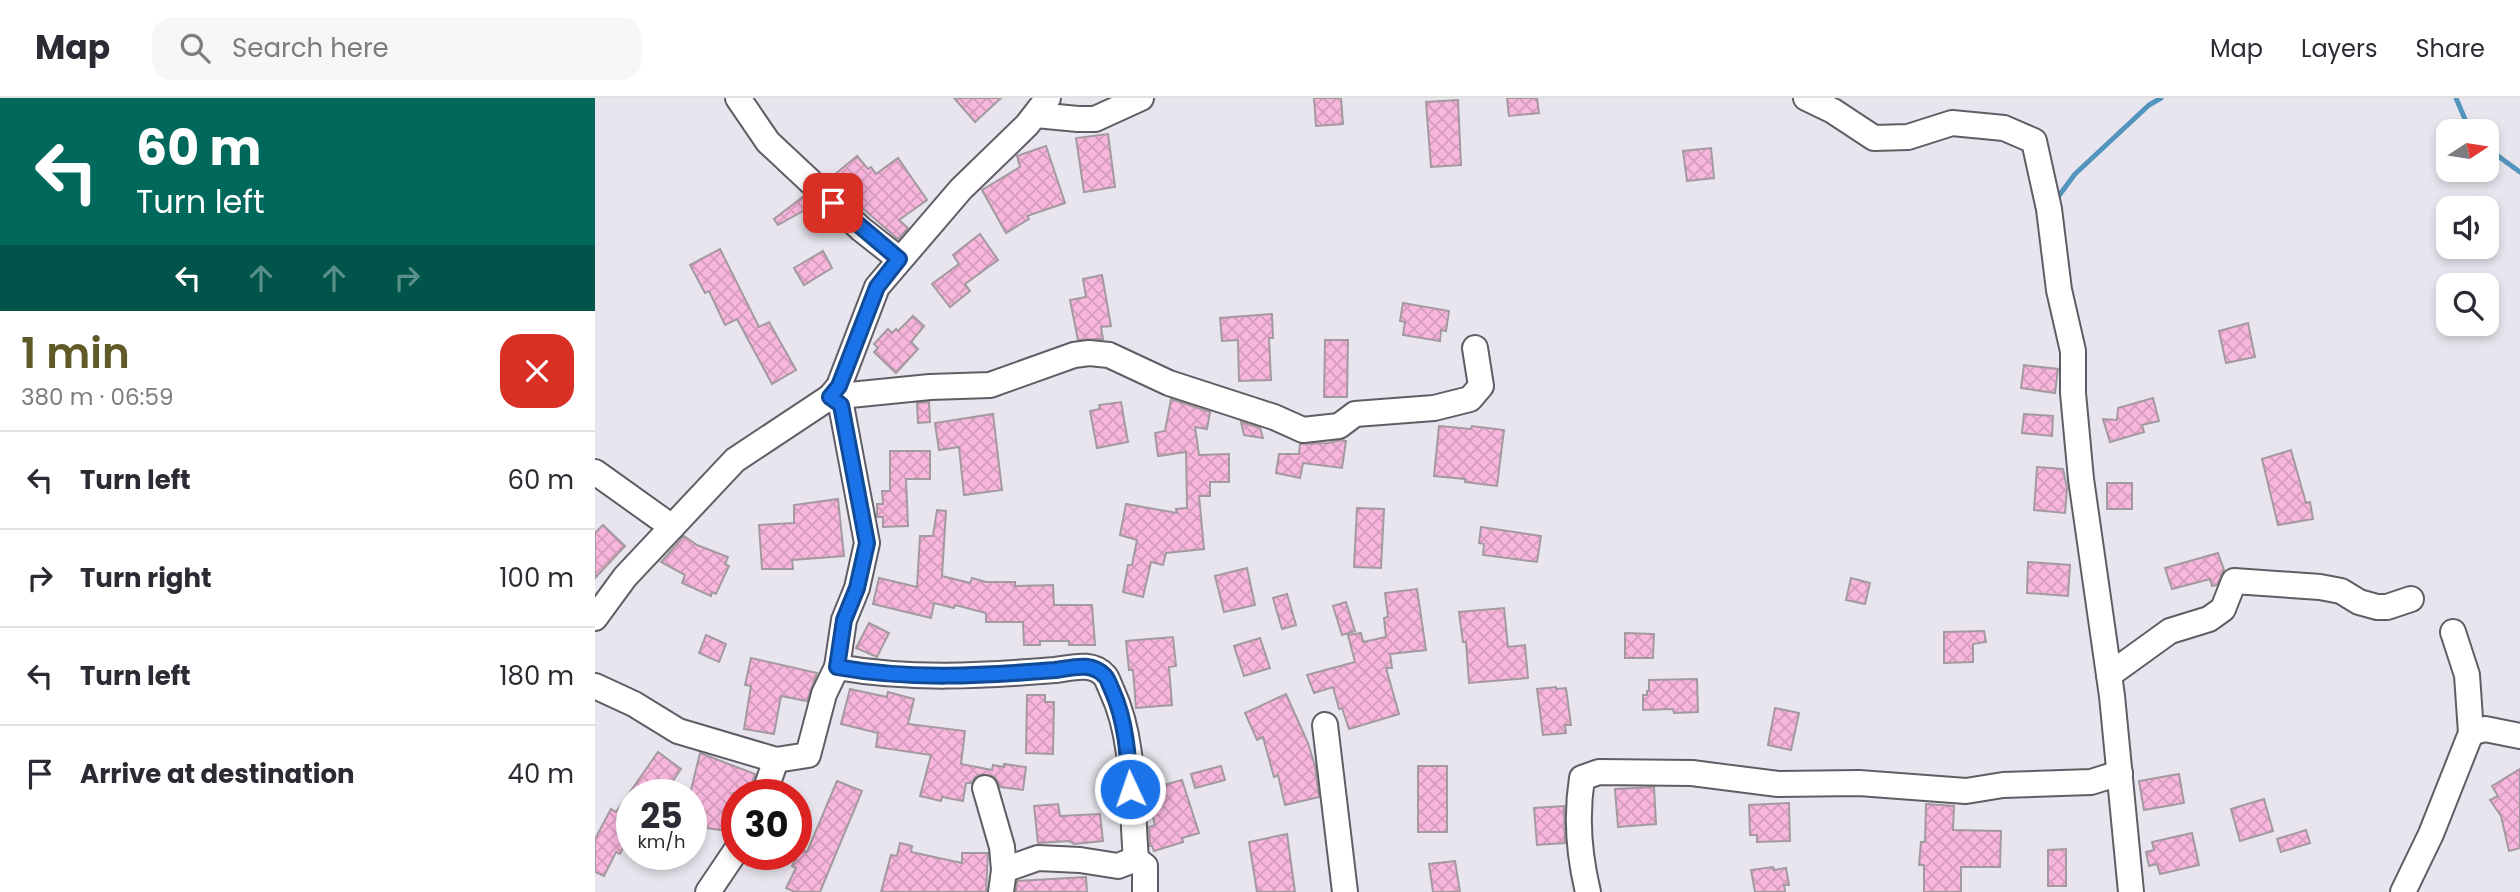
<!DOCTYPE html>
<html lang="en">
<head>
<meta charset="utf-8">
<style>
	body { margin:0; font-family:Poppins,sans-serif; background:#f7f7f7; color:#2b2b33; height:100vh; display:flex; flex-direction:column; font-size:26px; white-space:nowrap }
	* { box-sizing:border-box; margin:0 }
	p { font-size:23px; color:#7c7c81 }
	.icon { flex:none; width:38px; height:38px; fill:none; stroke:currentColor; stroke-width:2; stroke-linecap:round; stroke-linejoin:round }
	.map { position:relative; flex:1; overflow:hidden }
	.panel { display:flex; flex-direction:column; background:#fff; width:595px }
	.panel>* { flex:none }
	.top-card { background:#00695c; color:#fff; overflow:hidden }
	.needle { width:46px; rotate:78deg }
	.fabs { position:absolute; left:1841px; top:21px; display:grid; gap:14px }
	.fabs a { display:grid; place-items:center; width:63px; height:63px; border-radius:14px; background:#fff; box-shadow:0 4px 10px #0003; font-size:35px }
	.speed { position:absolute; left:21px; top:681px; display:flex; gap:14px; font-size:35px; font-weight:700; text-align:center }
	.speed>* { display:grid; place-content:center; width:91px; height:91px; border-radius:50%; background:#fff; box-shadow:0 4px 10px #0003; line-height:1 }
	.speed small { font-size:18px; font-weight:400 }
	.speed .limit { border:10px solid #d22; background:#fff; color:#111 }
	.pin { position:absolute; display:grid; place-items:center; width:60px; height:60px; color:#fff; margin:-30px; border-radius:14px; box-shadow:0 4px 10px #0006 }
	.me { position:absolute; width:77px; margin:-38px; rotate:357deg; stroke-linejoin:round; filter:drop-shadow(0 0 5px #0008) }
	.turn { display:flex; align-items:center; gap:24px; height:147px; padding:0 21px; font-size:32px }
	.turn .icon { width:91px; height:91px; stroke-width:2.5 }
	.turn b { display:block; font-size:49px; line-height:60px }
	.lanes { display:flex; align-items:center; height:66px; padding:0 21px; background:#0003; justify-content:center; gap:35px; direction:ltr }
	.lanes .off { opacity:.35 }
	.round { display:grid; place-items:center; flex:none; width:74px; height:74px; border-radius:21px; background:#f7f7f7 }
	.head { display:flex; align-items:center; justify-content:space-between; height:119px; padding:0 21px }
	h1 { font-size:42px; font-weight:600; line-height:52px; color:#5f5a27 }
	ul { padding:0; list-style:none }
	li { display:flex; align-items:center; gap:21px; height:98px; padding:0 21px; border-top:2px solid #e1e1e2 }
	li div { flex:1 }
	li b { display:block; font-size:26px }
	li em { font-style:normal }
	header { display:flex; align-items:center; gap:42px; box-sizing:border-box; height:98px; padding:0 35px; background:#fff; border-bottom:2px solid #e1e1e2 }
	header strong { font-size:33px }
	nav { display:flex; gap:38px; margin-inline-start:auto; font-size:24px }
	.search { width:490px; height:63px; background:#f7f7f7; display:flex; align-items:center; gap:18px; box-sizing:border-box; padding:0 24px; border-radius:21px; color:#7c7c81; font-size:26px }
	main { display:flex; flex:1; min-height:0 }
	.map>svg:first-child { display:block }
</style>
</head>
<body>
<header>
<strong>Map</strong>
<div class="search"><svg class="icon" aria-label="search" viewBox="0 0 24 24"><circle cx="10" cy="10" r="6"/><path d="M15 15l6 6"/></svg>Search here</div>
<nav><a>Map</a><a>Layers</a><a>Share</a></nav>
</header>
<main>
<section class="panel">
<div class="top-card">
<div class="turn"><svg class="icon" aria-label="left" viewBox="0 0 24 24"><path d="M17 20v-9H6M10 6l-5 5 5 5"/></svg><div><b>60 m</b>Turn left</div></div>
<div class="lanes"><svg class="icon" aria-label="left" viewBox="0 0 24 24"><path d="M17 20v-9H6M10 6l-5 5 5 5"/></svg><svg class="icon off" aria-label="ahead" viewBox="0 0 24 24"><path d="M12 20V5M6 11l6-6 6 6"/></svg><svg class="icon off" aria-label="ahead" viewBox="0 0 24 24"><path d="M12 20V5M6 11l6-6 6 6"/></svg><svg class="icon off" aria-label="right" viewBox="0 0 24 24"><path d="M7 20v-9h11M14 6l5 5-5 5"/></svg></div>
</div>
<div class="head"><div><h1>1 min</h1><p>380 m · 06:59</p></div><a class="round" style="background:#d93025;color:#fff"><svg class="icon" aria-label="close" viewBox="0 0 24 24"><path d="M6 6l12 12M18 6L6 18"/></svg></a></div>
<ul>
<li><svg class="icon" aria-label="left" viewBox="0 0 24 24"><path d="M17 20v-9H6M10 6l-5 5 5 5"/></svg><div><b>Turn left</b></div><em>60 m</em></li>
<li><svg class="icon" aria-label="right" viewBox="0 0 24 24"><path d="M7 20v-9h11M14 6l5 5-5 5"/></svg><div><b>Turn right</b></div><em>100 m</em></li>
<li><svg class="icon" aria-label="left" viewBox="0 0 24 24"><path d="M17 20v-9H6M10 6l-5 5 5 5"/></svg><div><b>Turn left</b></div><em>180 m</em></li>
<li><svg class="icon" aria-label="arrive" viewBox="0 0 24 24"><path d="M6 21V4h12l-3 4 3 4H6"/></svg><div><b>Arrive at destination</b></div><em>40 m</em></li>
</ul>
</section>
<div class="map">
<svg width="1925" height="794" viewBox="0 0 1925 794">
	<defs>
		<pattern id="building-cross-hatch" width="8" height="8" patternUnits="userSpaceOnUse" patternTransform="scale(1.75)"><rect width="8" height="8" fill="#f8b6dc"/><path d="M0 0l8 8M0 8l8-8" fill="none" stroke="#d49cbc"/></pattern>
	</defs>
	<rect width="100%" height="100%" fill="#e8e5ee"/>
	<g fill="none" stroke-linecap="round" stroke-linejoin="round">
		<g stroke="#5495bd" stroke-width="5">
			<polyline points="1861,0 1875,33"/>
			<polyline points="1892,50 1925,74"/>
			<polyline points="1460,103 1480,76 1554,7 1566,0"/>
		</g>
	</g>
	<g fill="url(#building-cross-hatch)" stroke="#a39a9f" stroke-width="2">
		<polygon points="359,0 406,0 380,24"/>
		<polygon points="719,0 746,0 748,26 721,28"/>
		<polygon points="912,0 942,0 944,15 914,18"/>
		<polygon points="863,2 866,67 836,69 831,4"/>
		<polygon points="513,36 520,89 489,94 481,40"/>
		<polygon points="451,48 470,105 432,118 434,121 411,135 387,92 425,69 422,58"/>
		<polygon points="1116,50 1119,80 1092,83 1088,53"/>
		<polygon points="262,58 273,71 276,69 281,76 303,60 332,102 304,122 313,130 303,141 250,95 253,92 239,77"/>
		<polygon points="209,98 217,108 183,127 179,121"/>
		<polygon points="385,136 403,162 370,186 375,193 355,209 337,186 364,166 358,157"/>
		<polygon points="125,151 164,229 174,224 201,272 177,286 142,221 130,227 114,193 110,195 95,167"/>
		<polygon points="228,153 237,170 209,187 199,170"/>
		<polygon points="507,177 516,228 506,229 508,241 483,242 475,202 491,199 488,181"/>
		<polygon points="808,205 854,213 851,233 846,232 845,243 808,237 810,224 805,223"/>
		<polygon points="677,216 678,240 674,240 676,282 644,283 643,242 627,243 625,220"/>
		<polygon points="318,218 329,228 316,244 323,251 301,275 279,254 283,250 279,246 293,231 297,235 301,231 303,233"/>
		<polygon points="1653,225 1660,259 1631,265 1624,233"/>
		<polygon points="730,242 753,242 752,299 729,299"/>
		<polygon points="1429,267 1463,271 1460,295 1426,290"/>
		<polygon points="1558,300 1564,323 1547,327 1549,334 1515,344 1508,321 1522,322 1523,310"/>
		<polygon points="576,301 615,314 612,331 600,329 604,357 634,356 634,384 615,384 615,398 604,398 609,451 571,455 568,467 556,464 548,499 528,494 533,467 537,467 542,442 525,437 531,406 582,415 581,411 592,410 591,354 563,358 560,335 570,333"/>
		<polygon points="334,304 335,324 323,325 322,305"/>
		<polygon points="526,304 533,344 502,350 495,313 505,311 504,307"/>
		<polygon points="398,316 407,392 369,397 364,349 344,352 340,325"/>
		<polygon points="1429,316 1458,318 1457,338 1427,335"/>
		<polygon points="646,324 665,330 668,340 649,337"/>
		<polygon points="844,328 876,331 877,328 909,332 902,388 870,384 870,381 839,378"/>
		<polygon points="747,342 751,343 747,370 708,365 705,380 681,375 684,356 704,356 705,346 733,345"/>
		<polygon points="1696,352 1711,405 1715,404 1718,421 1683,427 1667,361"/>
		<polygon points="295,353 335,353 335,381 311,381 313,428 288,429 288,419 282,419 282,406 288,406 287,393 295,393"/>
		<polygon points="1442,369 1468,371 1472,390 1470,415 1439,412"/>
		<rect x="1512" y="385" width="25" height="26"/>
		<polygon points="243,401 249,458 197,462 198,471 167,471 164,427 199,425 199,407"/>
		<polygon points="762,410 789,411 786,470 759,469"/>
		<polygon points="342,412 351,413 347,478 375,485 377,480 391,484 420,484 420,488 458,487 459,507 497,507 500,547 474,547 474,543 445,543 445,547 429,547 428,524 391,524 391,515 360,507 359,510 339,505 336,520 278,506 284,480 322,489 325,438 338,438"/>
		<polygon points="8,427 30,448 0,480 0,435"/>
		<polygon points="886,429 946,438 942,464 888,457 889,446 884,445"/>
		<polygon points="89,438 102,447 133,459 130,466 134,468 121,496 117,494 116,498 87,485 90,477 66,464"/>
		<polygon points="1623,455 1629,472 1622,487 1617,488 1615,481 1577,491 1570,470"/>
		<polygon points="1433,464 1475,467 1473,498 1432,495"/>
		<polygon points="652,470 660,507 629,514 620,478"/>
		<polygon points="1256,480 1275,485 1270,506 1251,502"/>
		<polygon points="822,491 831,552 795,556 797,570 791,570 804,616 754,631 747,610 744,611 738,589 719,595 712,577 760,564 753,537 766,535 768,544 791,539 789,520 793,519 790,495"/>
		<polygon points="692,496 701,527 687,531 678,500"/>
		<polygon points="751,504 760,533 747,537 738,508"/>
		<polygon points="909,510 913,549 930,547 933,580 874,585 871,544 868,544 864,514"/>
		<polygon points="274,525 294,535 282,559 261,550"/>
		<polygon points="1389,533 1391,544 1378,546 1378,564 1349,565 1349,534"/>
		<polygon points="1030,535 1059,536 1058,560 1030,560"/>
		<polygon points="111,537 131,546 124,564 104,555"/>
		<polygon points="578,539 581,568 574,569 577,607 541,610 538,572 534,572 531,543"/>
		<polygon points="665,540 675,570 649,578 639,548"/>
		<polygon points="156,560 222,575 212,603 186,598 179,636 149,631 156,588 150,587"/>
		<polygon points="1102,581 1103,614 1079,615 1078,611 1048,612 1048,597 1052,597 1052,593 1054,593 1054,582"/>
		<polygon points="961,589 961,591 971,590 976,627 970,627 971,635 948,637 942,591"/>
		<polygon points="255,591 292,599 293,594 319,601 313,626 370,633 366,666 397,672 398,667 409,669 409,666 431,669 428,692 405,689 400,679 387,676 380,679 376,685 371,685 368,703 347,699 346,703 325,698 336,657 281,649 283,635 246,626"/>
		<polygon points="691,596 713,645 720,668 724,699 690,707 683,677 679,679 668,639 662,642 650,615"/>
		<polygon points="432,597 450,597 450,604 459,604 458,656 431,655"/>
		<polygon points="1180,610 1204,615 1196,652 1173,647"/>
		<polygon points="63,654 86,671 69,696 37,696 37,733 25,756 21,754 9,778 0,774 0,741 16,711 21,714"/>
		<polygon points="105,655 160,676 154,696 138,695 133,733 96,728 96,692"/>
		<polygon points="626,668 630,682 600,690 596,676"/>
		<rect x="823" y="668" width="29" height="66"/>
		<polygon points="1925,671 1925,750 1914,753 1906,718 1895,702 1903,698 1897,688"/>
		<polygon points="1584,676 1589,705 1549,712 1544,683"/>
		<polygon points="587,682 604,735 587,740 588,744 559,753 557,748 555,748 554,729 560,727 553,701 556,700 554,691"/>
		<polygon points="242,683 267,693 225,794 200,794 191,790 201,770 197,768 206,751 212,754"/>
		<polygon points="1059,689 1061,726 1023,729 1020,691"/>
		<polygon points="1669,701 1678,733 1645,743 1636,711"/>
		<polygon points="1194,705 1195,743 1162,744 1162,737 1155,737 1154,707"/>
		<polygon points="463,706 465,718 505,716 508,743 479,746 474,743 443,745 439,708"/>
		<polygon points="1331,706 1359,708 1358,732 1406,733 1405,769 1366,769 1366,794 1329,794 1329,767 1324,767 1326,744 1330,744"/>
		<polygon points="969,708 970,745 942,747 939,710"/>
		<polygon points="1711,732 1715,745 1686,754 1682,741"/>
		<polygon points="1597,735 1604,767 1565,776 1562,766 1554,768 1551,754 1559,752 1557,744"/>
		<polygon points="692,736 700,794 662,794 654,744"/>
		<polygon points="305,745 317,748 316,754 367,765 367,755 393,755 391,794 286,794 296,757 302,758"/>
		<polygon points="1471,751 1471,788 1453,788 1453,752"/>
		<polygon points="860,763 865,794 838,794 834,766"/>
		<polygon points="1178,769 1179,772 1191,770 1194,787 1189,787 1190,794 1160,794 1156,772"/>
		<polygon points="491,779 492,794 421,794 422,783"/>
	</g>
	<g fill="none" stroke-linecap="round" stroke-linejoin="round">
		<g stroke="#605d65" stroke-width="28">
			<g id="minor">
				<polyline points="143,0 173,44 266,131 304,161"/>
				<polyline points="1211,0 1238,13 1279,40 1313,39 1357,25 1409,30 1439,43 1454,111 1464,192 1478,253 1478,295 1486,381 1517,598 1536,794"/>
				<polyline points="441,17 483,21 500,21 546,0"/>
				<polyline points="235,299 335,289 395,287 479,257 494,255 514,257 574,285 679,319 708,332 744,328 760,316 839,310 875,301 886,288 880,250"/>
				<polyline points="235,299 246,307 272,445 262,490 249,522 242,569"/>
				<polyline points="0,374 77,429"/>
				<polyline points="0,520 30,479 140,362 235,299 244,288 282,189 366,91 432,27 453,0"/>
				<polyline points="1514,577 1575,533 1614,521 1628,511 1639,483 1725,489 1746,493 1764,504 1782,509 1792,509 1816,501"/>
				<path d="M0,588L39,606L83,633L181,662L213,657L229,596L242,569C315,582 387,578 460,572C477,570 497,563 510,578C513,582 515,589 517,593C541,644 536,706 541,761L550,768V794"/>
				<polyline points="730,627 750,794"/>
				<polyline points="1876,635 1890,631 1925,638"/>
				<polyline points="390,690 407,749 409,772"/>
				<polyline points="169,696 181,662"/>
				<polyline points="113,794 142,751"/>
				<polyline points="406,794 409,772 443,760 485,762 523,768 541,761"/>
				<path d="M993,794C984,757 981,718 987,680L1004,674L1097,675L1183,686L1264,685L1371,693L1408,687L1496,684L1525,675"/>
				<polyline points="1808,794 1836,736 1876,635 1872,577 1858,534"/>
			</g>
		</g>
		<use href="#minor" stroke="#fff" stroke-width="24"/>
	</g>
	<g fill="none" stroke-linecap="round" stroke-linejoin="round">
		<g stroke="#114b97" stroke-width="18">
			<path id="route" d="M238,105L304,161L282,189L244,288L235,299L246,307L272,445L262,490L249,522L242,569C314,582 387,578 460,572C477,570 496,563 510,578C513,581 515,588 517,592C531,623 533,657 535,691"/>
		</g>
		<use href="#route" stroke="#1a73e8" stroke-width="12"/>
	</g>
</svg>
<div class="fabs">
<a><svg class="needle" viewBox="-14 -14 28 28"><path d="M0-13l5 13h-10z" fill="#e53935"/><path d="M0 13l5-13h-10z" fill="#7c7c81"/></svg></a>
<a><svg class="icon" aria-label="sound" viewBox="0 0 24 24"><path d="M4 9h4l5-4v14l-5-4H4zM17 9q2 3 0 6"/></svg></a>
<a><svg class="icon" aria-label="search" viewBox="0 0 24 24"><circle cx="10" cy="10" r="6"/><path d="M15 15l6 6"/></svg></a>
</div>
<div class="speed"><div>25<small>km/h</small></div><div class="limit">30</div></div>
<div class="pin" style="left:238px;top:105px;background:#d93025"><svg class="icon" aria-label="arrive" viewBox="0 0 24 24"><path d="M6 21V4h12l-3 4 3 4H6"/></svg></div>
<svg class="me" style="left:535px;top:691px" viewBox="-20 -20 40 40"><circle r="17" fill="#1a73e8" stroke="#fff" stroke-width="3"/><path d="M0-11L8 9 0 5-8 9z" fill="#fff"/></svg>
</div>
</main>
</body>
</html>
